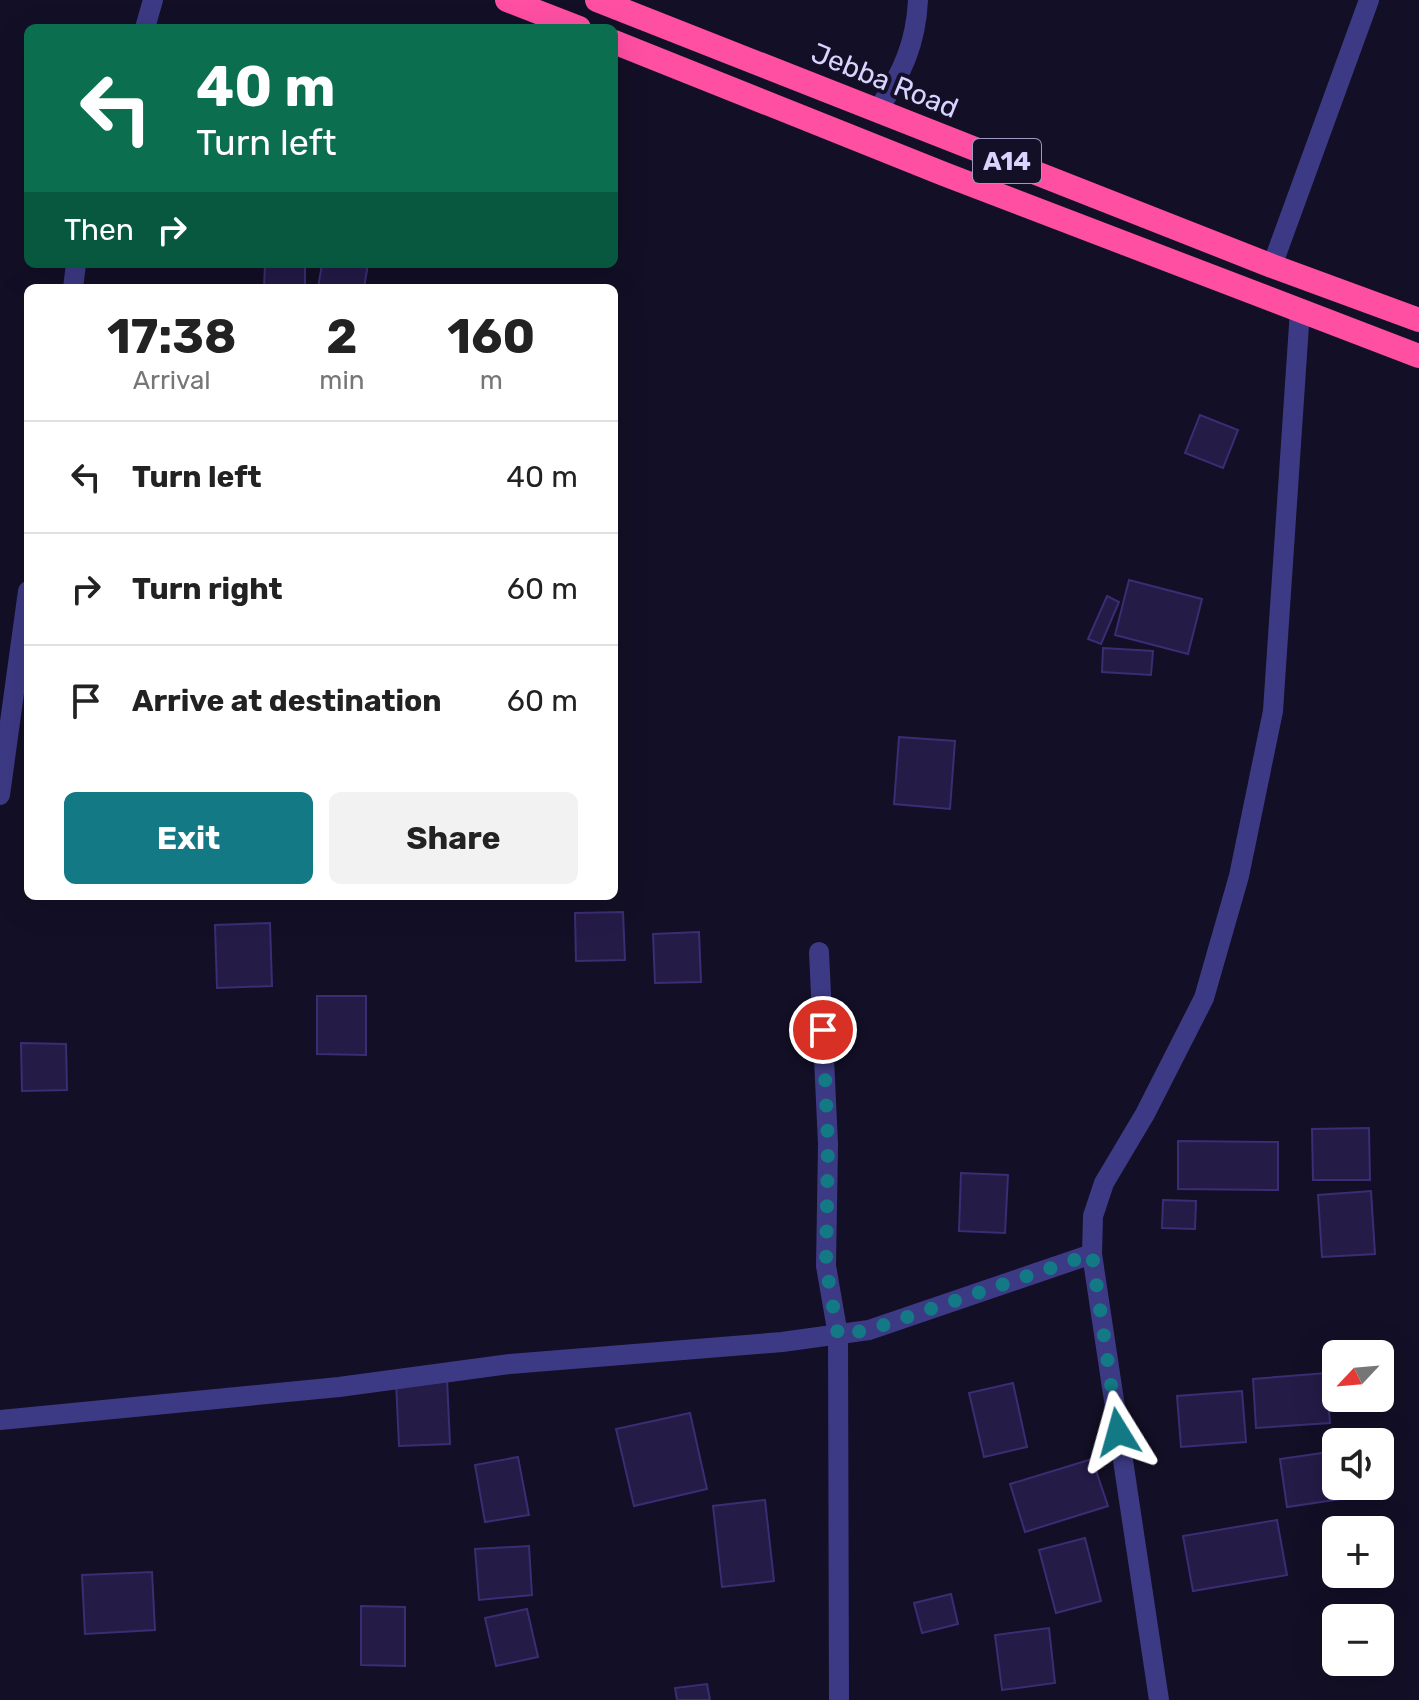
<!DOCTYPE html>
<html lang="en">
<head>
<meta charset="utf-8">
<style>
	body { margin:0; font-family:Rubik,sans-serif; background:#f2f2f2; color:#222; height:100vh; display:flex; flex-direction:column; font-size:30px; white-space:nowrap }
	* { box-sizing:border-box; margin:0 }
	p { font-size:26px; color:#767676 }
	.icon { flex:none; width:44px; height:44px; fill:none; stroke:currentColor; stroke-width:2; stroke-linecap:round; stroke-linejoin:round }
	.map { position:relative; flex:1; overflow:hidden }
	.side { position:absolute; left:24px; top:284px; width:594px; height:616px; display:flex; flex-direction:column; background:#fff; border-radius:12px; box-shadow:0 8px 32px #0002 }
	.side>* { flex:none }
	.top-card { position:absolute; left:24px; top:24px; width:594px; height:244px; border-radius:12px; box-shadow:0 8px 32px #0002; background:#0b6e4f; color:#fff; overflow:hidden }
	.needle { width:52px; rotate:244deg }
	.fabs { position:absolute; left:1322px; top:1340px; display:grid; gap:16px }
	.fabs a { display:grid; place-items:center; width:72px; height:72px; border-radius:12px; background:#fff; box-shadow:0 8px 32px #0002; font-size:40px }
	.pin { position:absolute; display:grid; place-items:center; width:68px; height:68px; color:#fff; margin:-34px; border:4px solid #fff; border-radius:50%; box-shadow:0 2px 8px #0007 }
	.me { position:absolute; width:88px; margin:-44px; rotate:352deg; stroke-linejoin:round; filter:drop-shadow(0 0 6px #0008) }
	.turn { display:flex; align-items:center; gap:28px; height:168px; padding:0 40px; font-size:36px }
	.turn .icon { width:104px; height:104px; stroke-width:2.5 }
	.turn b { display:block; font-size:56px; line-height:68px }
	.then { display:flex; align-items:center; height:76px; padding:0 40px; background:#0003; gap:16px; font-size:30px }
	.eta { display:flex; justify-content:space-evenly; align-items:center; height:136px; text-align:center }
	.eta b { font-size:48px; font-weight:700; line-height:56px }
	.button { display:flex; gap:16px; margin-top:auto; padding:16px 40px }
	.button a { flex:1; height:92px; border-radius:12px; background:#137a85; color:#fff; font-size:32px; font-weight:700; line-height:92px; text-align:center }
	.button a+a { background:#f2f2f2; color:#222 }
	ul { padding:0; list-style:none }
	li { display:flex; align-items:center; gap:24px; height:112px; padding:0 40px; border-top:2px solid #e0e0e0 }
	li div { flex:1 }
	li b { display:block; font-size:30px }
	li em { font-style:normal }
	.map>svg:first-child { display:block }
</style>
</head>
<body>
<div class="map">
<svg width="1419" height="1700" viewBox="0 0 1419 1700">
	<rect width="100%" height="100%" fill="#130f26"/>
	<g fill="#241b47" stroke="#3b2d73" stroke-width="2">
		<polygon points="265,264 305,264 305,288 264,288"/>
		<polygon points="322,264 368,264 364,288 318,288"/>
		<polygon points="1200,415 1238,430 1223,468 1185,453"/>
		<polygon points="1129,580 1202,599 1188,654 1115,635"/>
		<polygon points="1107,596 1119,602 1101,644 1088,639"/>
		<polygon points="1103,648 1153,651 1151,675 1102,672"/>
		<polygon points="899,737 955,741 950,809 894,804"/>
		<polygon points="623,912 625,960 576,961 575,913"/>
		<polygon points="270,923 272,986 217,988 215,925"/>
		<polygon points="699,932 701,982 655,983 653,934"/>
		<polygon points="317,996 366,996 366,1055 317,1054"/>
		<polygon points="21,1043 66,1044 67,1090 22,1091"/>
		<polygon points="1369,1128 1370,1180 1313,1180 1312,1129"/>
		<polygon points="1178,1141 1278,1142 1278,1190 1178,1189"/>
		<polygon points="961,1173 1008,1175 1005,1233 959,1231"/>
		<polygon points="1371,1191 1375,1254 1322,1257 1318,1195"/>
		<polygon points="1163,1200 1196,1201 1195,1229 1162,1228"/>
		<polygon points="1326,1373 1330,1423 1256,1428 1253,1379"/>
		<polygon points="447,1379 450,1444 399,1446 396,1381"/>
		<polygon points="1013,1383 1027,1447 984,1457 969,1393"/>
		<polygon points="1242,1391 1246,1442 1181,1447 1177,1396"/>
		<polygon points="690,1413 707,1489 634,1506 616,1429"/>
		<polygon points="1336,1451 1336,1486 1380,1486 1380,1480 1382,1493 1287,1507 1280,1459"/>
		<polygon points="518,1457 529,1515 485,1522 475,1465"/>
		<polygon points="1092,1459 1108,1506 1025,1532 1010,1484"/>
		<polygon points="765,1500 774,1581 722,1587 713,1506"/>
		<polygon points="1277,1520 1287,1575 1193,1591 1183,1536"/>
		<polygon points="1085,1538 1101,1601 1056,1613 1039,1550"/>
		<polygon points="529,1546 532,1595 479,1600 475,1549"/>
		<polygon points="152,1572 155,1630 85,1634 82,1575"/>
		<polygon points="951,1594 958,1624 922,1633 914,1603"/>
		<polygon points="361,1606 405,1607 405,1666 361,1665"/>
		<polygon points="527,1609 538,1657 496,1666 485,1618"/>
		<polygon points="1049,1628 1055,1683 1002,1690 995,1635"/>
		<polygon points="707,1684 710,1700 677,1700 675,1688"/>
	</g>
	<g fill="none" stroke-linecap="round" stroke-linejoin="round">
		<g stroke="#3d3a85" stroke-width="20">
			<polyline points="145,28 153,0"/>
			<path d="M878,110C902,73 916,44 918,0"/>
			<polyline points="1272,266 1369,0"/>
			<polyline points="73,288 76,264"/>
			<polyline points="0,795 28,591"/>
			<polyline points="819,952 828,1144 826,1266 838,1335 839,1700"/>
			<polyline points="0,1420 339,1387 510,1364 782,1342 869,1330 1092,1254"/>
			<polyline points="1159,1700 1092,1254 1093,1216 1104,1183 1145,1114 1204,998 1239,876 1273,711 1300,310"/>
		</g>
		<g stroke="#ff4fa3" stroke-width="24">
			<polyline points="507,0 579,28"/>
			<polyline points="597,0 1272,266 1419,320"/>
			<polyline points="614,42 944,174 1419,356"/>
		</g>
	</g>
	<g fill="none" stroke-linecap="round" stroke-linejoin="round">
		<polyline stroke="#137a85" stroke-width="14" stroke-dasharray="0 25.2" points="823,1030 828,1144 826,1266 838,1335 869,1330 1092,1254 1118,1432"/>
	</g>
	<g text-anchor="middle" stroke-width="8" stroke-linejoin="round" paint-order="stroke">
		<rect fill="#130f26" stroke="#9e99be" stroke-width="2" x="973" y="139" width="68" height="44" rx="6"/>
		<g font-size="26" font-weight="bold" fill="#d9d4ff">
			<text x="1007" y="170">A14</text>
		</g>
		<g font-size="28" fill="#d9d4ff" stroke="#130f26">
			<text transform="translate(885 80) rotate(22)" y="10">Jebba Road</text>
		</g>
	</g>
</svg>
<div class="fabs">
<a><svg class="needle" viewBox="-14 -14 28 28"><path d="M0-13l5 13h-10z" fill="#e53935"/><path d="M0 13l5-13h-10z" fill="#767676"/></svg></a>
<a><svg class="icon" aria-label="sound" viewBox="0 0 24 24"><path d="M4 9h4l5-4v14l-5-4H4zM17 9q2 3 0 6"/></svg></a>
<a>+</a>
<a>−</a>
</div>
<div class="pin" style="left:823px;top:1030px;background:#d93025"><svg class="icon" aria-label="arrive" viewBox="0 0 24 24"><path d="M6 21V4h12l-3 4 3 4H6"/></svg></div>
<svg class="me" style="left:1118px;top:1432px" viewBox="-20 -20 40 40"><path d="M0-17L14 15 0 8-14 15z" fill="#137a85" stroke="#fff" stroke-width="4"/></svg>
<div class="top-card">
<div class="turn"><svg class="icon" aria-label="left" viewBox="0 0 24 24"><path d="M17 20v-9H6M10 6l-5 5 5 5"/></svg><div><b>40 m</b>Turn left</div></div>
<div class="then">Then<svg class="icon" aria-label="right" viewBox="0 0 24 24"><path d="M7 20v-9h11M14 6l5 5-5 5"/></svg></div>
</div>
<section class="side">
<div class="eta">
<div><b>17:38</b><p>Arrival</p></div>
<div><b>2</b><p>min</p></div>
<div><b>160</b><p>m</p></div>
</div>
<ul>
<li><svg class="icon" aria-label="left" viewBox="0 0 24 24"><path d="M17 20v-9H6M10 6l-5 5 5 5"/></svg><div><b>Turn left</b></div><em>40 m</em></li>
<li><svg class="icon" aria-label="right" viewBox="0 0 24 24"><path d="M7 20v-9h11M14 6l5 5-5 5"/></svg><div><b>Turn right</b></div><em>60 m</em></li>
<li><svg class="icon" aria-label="arrive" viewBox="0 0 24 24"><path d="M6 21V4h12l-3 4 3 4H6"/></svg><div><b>Arrive at destination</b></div><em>60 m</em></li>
</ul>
<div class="button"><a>Exit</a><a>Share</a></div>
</section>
</div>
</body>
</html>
